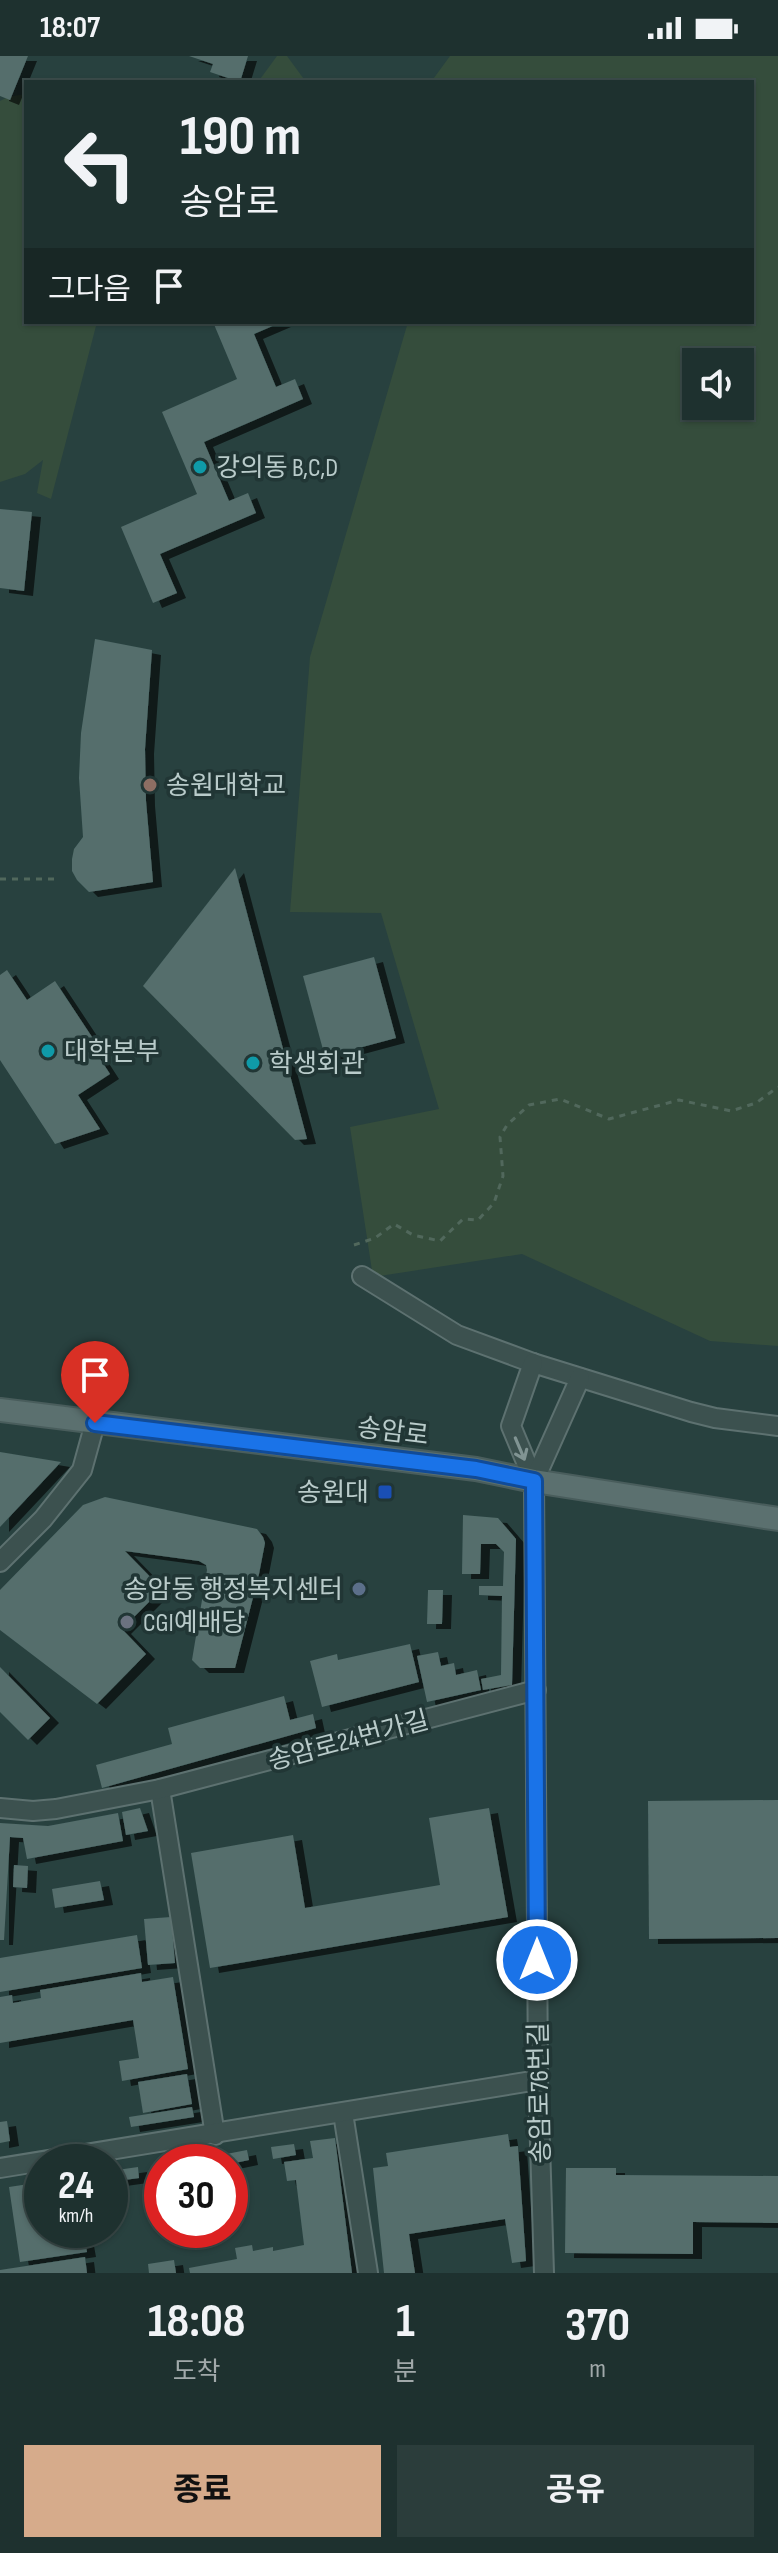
<!DOCTYPE html>
<html lang="ko">
<head>
<meta charset="utf-8">
<style>
	body { margin:0; font-family:"Sofia Sans Condensed","Noto Sans KR",sans-serif; background:#2b3d3b; color:#f1f3f6; height:100vh; display:flex; flex-direction:column; font-size:30px; white-space:nowrap }
	* { box-sizing:border-box; margin:0 }
	p { font-size:26px; color:#a1a9aa }
	.icon { flex:none; width:44px; height:44px; fill:none; stroke:currentColor; stroke-width:2; stroke-linecap:round; stroke-linejoin:round }
	.map { position:relative; height:2217px; overflow:hidden }
	.details { display:flex; flex-direction:column; background:#1e312f; flex:1 }
	.details>* { flex:none }
	.hud { position:absolute; left:24px; top:24px; width:730px; height:244px; border-radius:0px; box-shadow:0 2px 6px #0004,0 0 0 2px #3c4c4b; background:#1e312f; color:#f1f3f6; overflow:hidden }
	.tools { position:absolute; left:682px; top:292px; display:grid; gap:16px }
	.tools a { display:grid; place-items:center; width:72px; height:72px; border-radius:0px; background:#1e312f; box-shadow:0 2px 6px #0004,0 0 0 2px #3c4c4b; font-size:40px }
	.speed { position:absolute; left:24px; top:2088px; display:flex; gap:16px; font-size:40px; font-weight:700; text-align:center }
	.speed>* { display:grid; place-content:center; width:104px; height:104px; border-radius:50%; background:#1e312f; box-shadow:0 2px 6px #0004,0 0 0 2px #3c4c4b; line-height:1 }
	.speed small { font-size:20px; font-weight:400 }
	.speed .limit { border:12px solid #d22; background:#fff; color:#111 }
	.pin { position:absolute; display:grid; place-items:center; width:68px; height:68px; color:#fff; margin:-82px -34px; border-radius:50% 50% 50% 0; rotate:-45deg; box-shadow:0 0 8px #0007 }
	.pin .icon { rotate:45deg }
	.me { position:absolute; width:88px; margin:-44px; rotate:0deg; stroke-linejoin:round; filter:drop-shadow(0 0 6px #0008) }
	.turn { display:flex; align-items:center; gap:28px; height:168px; padding:0 24px; font-size:36px }
	.turn .icon { width:104px; height:104px; stroke-width:2.5 }
	.turn b { display:block; font-size:56px; line-height:68px }
	.then { display:flex; align-items:center; height:76px; padding:0 24px; background:#0003; gap:16px; font-size:30px }
	.eta { display:flex; justify-content:space-evenly; align-items:center; height:136px; text-align:center }
	.eta b { font-size:48px; font-weight:700; line-height:56px }
	.cta { display:flex; gap:16px; margin-top:auto; padding:16px 24px }
	.cta a { flex:1; height:92px; border-radius:0px; background:#d6ab8b; color:#111; font-size:32px; font-weight:700; line-height:92px; text-align:center }
	.cta a+a { background:#2b3d3b; color:#f1f3f6 }
	.status { display:flex; justify-content:space-between; align-items:center; height:56px; padding:0 40px; background:#1e312f; direction:ltr }
	.status svg { height:22px; fill:currentColor }
	.map>svg:first-child { display:block }
</style>
</head>
<body>
<div class="status"><b>18:07</b><svg viewBox="0 0 49 12"><path d="M0 12V9h3v3zM5 12V6h3v6zM10 12V3h3v9zM15 12V0h3v12zM26 1h20v11H26zM47 4h2v5h-2z"/></svg></div>
<div class="map">
<svg width="778" height="2217" viewBox="0 0 778 2217">
	<defs>
		<filter id="shadow"><feDropShadow dx="9" dy="5" stdDeviation="0" flood-color="#0009"/></filter>
	</defs>
	<rect width="100%" height="100%" fill="#28413f"/>
	<g fill="#354d3c" fill-rule="evenodd">
		<polygon points="277,0 287,0 306,26 258,26"/>
		<path d="M450,0H778V1290L710,1285L522,1198L373,1221L350,1071L439,1053L381,857L290,856L310,601L408,266H752V26H431ZM696,306H740V350H696Z"/>
		<polygon points="26,38 26,266 97,266 51,443 37,437 43,404 25,418 0,426 0,45 8,41"/>
	</g>
	<g fill="#546e6c" filter="url(#shadow)">
		<polygon points="0,0 28,0 10,44 0,40"/>
		<polygon points="189,0 248,0 240,26 210,16 213,8"/>
		<polygon points="213,266 282,266 254,278 276,331 295,323 303,343 204,386 229,445 248,437 256,457 160,498 177,537 153,547 121,471 197,438 162,356 237,323"/>
		<polygon points="0,453 32,456 24,535 0,532"/>
		<polygon points="95,583 152,594 145,693 146,745 153,826 89,836 77,824 72,815 72,803 74,793 83,781 79,722 81,677"/>
		<polygon points="235,812 307,1083 295,1084 143,930"/>
		<polygon points="374,901 396,982 325,1001 303,920"/>
		<polygon points="7,914 27,944 55,925 94,984 90,987 110,1018 78,1039 100,1073 55,1088 0,1004 0,919"/>
		<polygon points="0,1396 61,1406 0,1471"/>
		<polygon points="105,1441 257,1473 263,1481 265,1487 259,1518 235,1612 200,1612 192,1604 207,1514 206,1509 199,1505 125,1495 162,1533 122,1573 146,1598 97,1648 0,1574 0,1534 83,1449"/>
		<polygon points="463,1459 498,1462 516,1483 512,1629 483,1634 481,1623 501,1619 502,1540 479,1539 479,1530 503,1530 504,1496 496,1488 481,1488 480,1518 462,1518"/>
		<polygon points="428,1534 443,1534 442,1568 427,1568"/>
		<polygon points="410,1588 419,1626 322,1651 310,1605 337,1598 338,1604"/>
		<polygon points="438,1596 441,1610 454,1607 456,1619 477,1614 481,1634 427,1646 417,1600"/>
		<polygon points="0,1611 50,1662 28,1684 0,1656"/>
		<polygon points="284,1640 290,1664 313,1658 316,1672 102,1732 96,1709 172,1688 168,1672"/>
		<polygon points="778,1744 778,1882 649,1883 648,1745"/>
		<polygon points="140,1752 148,1775 126,1779 122,1756"/>
		<polygon points="489,1752 508,1861 210,1912 191,1797 293,1779 305,1852 440,1829 429,1762"/>
		<polygon points="118,1757 123,1785 27,1803 23,1782 10,1781 4,1884 0,1884 0,1767 48,1770"/>
		<polygon points="14,1809 28,1810 27,1832 13,1831"/>
		<polygon points="100,1825 104,1844 55,1852 52,1833"/>
		<polygon points="171,1861 175,1907 148,1909 144,1863"/>
		<polygon points="137,1879 142,1912 0,1936 0,1902"/>
		<polygon points="141,1917 142,1926 173,1921 188,2013 122,2025 119,2005 139,2002 133,1964 0,1987 0,1941 12,1939 13,1947 41,1942 40,1934"/>
		<polygon points="187,2018 192,2048 143,2057 138,2026"/>
		<polygon points="192,2051 194,2061 131,2071 129,2061"/>
		<polygon points="7,2065 10,2085 0,2087 0,2066"/>
		<polygon points="508,2078 510,2091 518,2090 526,2205 512,2207 505,2163 409,2178 415,2217 384,2217 373,2112 388,2110 386,2097"/>
		<polygon points="335,2082 352,2217 190,2217 189,2212 237,2203 235,2192 252,2189 253,2195 273,2191 273,2195 304,2189 296,2124 287,2125 284,2106 313,2102 310,2085"/>
		<polygon points="294,2088 296,2099 273,2103 271,2091"/>
		<polygon points="247,2094 249,2104 230,2108 185,2106"/>
		<polygon points="138,2111 139,2122 110,2126 110,2115"/>
		<polygon points="566,2112 616,2112 616,2119 778,2120 778,2167 693,2166 693,2198 565,2197"/>
		<polygon points="42,2126 42,2174 83,2174 87,2196 20,2206 9,2131"/>
		<polygon points="85,2201 87,2217 0,2217 0,2214"/>
		<polygon points="174,2204 176,2217 149,2217 148,2208"/>
	</g>
	<g fill="none" stroke-linecap="round" stroke-linejoin="round">
		<g stroke="#5d7170" stroke-width="22">
			<g id="minor">
				<polyline points="362,1220 457,1279 533,1307 691,1356 715,1362 778,1370"/>
				<polyline points="533,1307 511,1370 534,1425 538,2024 544,2217"/>
				<polyline points="534,1425 580,1322"/>
				<polyline points="0,1506 43,1463 82,1414 95,1367"/>
				<polyline points="160,1733 215,2079"/>
				<polyline points="0,1752 33,1755 56,1753 160,1733 536,1634"/>
				<polyline points="343,2057 368,2217"/>
				<polyline points="0,2112 538,2024"/>
			</g>
		</g>
		<g stroke="#495d5c" stroke-width="26">
			<polyline id="major" points="0,1354 476,1413 534,1425 778,1463"/>
		</g>
		<g stroke="#51685c" stroke-width="3" stroke-dasharray="6 6" stroke-linecap="butt">
			<polyline points="0,823 57,823"/>
			<polyline points="354,1189 375,1182 394,1168 413,1179 440,1185 463,1163 478,1164 494,1147 503,1120 500,1081 507,1069 529,1049 560,1043 609,1063 679,1044 731,1055 756,1047 778,1031"/>
		</g>
		<use href="#minor" stroke="#3c514f" stroke-width="18"/>
		<use href="#major" stroke="#5b706f" stroke-width="22"/>
	</g>
	<defs><path id="oneway-shaft" d="M-6 0H5M1.5-3L5.5 0L1.5 3" fill="none" stroke-width="1.6" stroke-linecap="round" stroke-linejoin="round" transform="scale(2)"/></defs>
	<use stroke="#819493" href="#oneway-shaft" transform="translate(520 1393) rotate(67)"/>
	<g fill="none" stroke-linecap="round" stroke-linejoin="round">
		<g stroke="#114b97" stroke-width="20">
			<polyline id="route" points="95,1367 476,1413 534,1425 537,1904"/>
		</g>
		<use href="#route" stroke="#1a73e8" stroke-width="14"/>
	</g>
	<g fill="#0f9aa8" stroke="#213635" stroke-width="3">
		<circle cx="200" cy="411" r="8"/>
		<circle cx="48" cy="995" r="8"/>
		<circle cx="253" cy="1007" r="8"/>
	</g>
	<circle fill="#8d6e63" stroke="#213635" stroke-width="3" cx="150" cy="729" r="8"/>
	<rect fill="#1a4fb4" stroke="#213635" stroke-width="3" x="377" y="1428" width="16" height="16" rx="4"/>
	<circle fill="#5c6f8a" stroke="#213635" stroke-width="3" cx="359" cy="1533" r="8"/>
	<circle fill="#6b7280" stroke="#213635" stroke-width="3" cx="127" cy="1566" r="8"/>
	<g text-anchor="middle" stroke-width="7" stroke-linejoin="round" paint-order="stroke">
		<g font-size="26" fill="#b9cbca" stroke="#213635" text-anchor="start">
			<text x="216" y="420">강의동 B,C,D</text>
			<text x="166" y="738">송원대학교</text>
			<text x="64" y="1004">대학본부</text>
			<text x="269" y="1016">학생회관</text>
			<text x="369" y="1445" text-anchor="end">송원대</text>
			<text x="343" y="1542" text-anchor="end">송암동 행정복지센터</text>
			<text x="143" y="1575">CGI예배당</text>
		</g>
		<g font-size="26" fill="#b9cbca" stroke="#213635">
			<text transform="translate(393 1375) rotate(7)" y="9">송암로</text>
			<text transform="translate(348 1684) rotate(-15)" y="9">송암로24번가길</text>
			<text transform="translate(539 2037) rotate(-91)" y="9">송암로76번길</text>
		</g>
	</g>
</svg>
<div class="tools">
<a><svg class="icon" aria-label="sound" viewBox="0 0 24 24"><path d="M4 9h4l5-4v14l-5-4H4zM17 9q2 3 0 6"/></svg></a>
</div>
<div class="speed"><div>24<small>km/h</small></div><div class="limit">30</div></div>
<div class="pin" style="left:95px;top:1367px;background:#d93025"><svg class="icon" aria-label="arrive" viewBox="0 0 24 24"><path d="M6 21V4h12l-3 4 3 4H6"/></svg></div>
<svg class="me" style="left:537px;top:1904px" viewBox="-20 -20 40 40"><circle r="17" fill="#1a73e8" stroke="#fff" stroke-width="3"/><path d="M0-11L8 9 0 5-8 9z" fill="#fff"/></svg>
<div class="hud">
<div class="turn"><svg class="icon" aria-label="left" viewBox="0 0 24 24"><path d="M17 20v-9H6M10 6l-5 5 5 5"/></svg><div><b>190 m</b>송암로</div></div>
<div class="then">그다음<svg class="icon" aria-label="arrive" viewBox="0 0 24 24"><path d="M6 21V4h12l-3 4 3 4H6"/></svg></div>
</div>
</div>
<section class="details">
<div class="eta">
<div><b>18:08</b><p>도착</p></div>
<div><b>1</b><p>분</p></div>
<div><b>370</b><p>m</p></div>
</div>
<div class="cta"><a>종료</a><a>공유</a></div>
</section>
</body>
</html>
